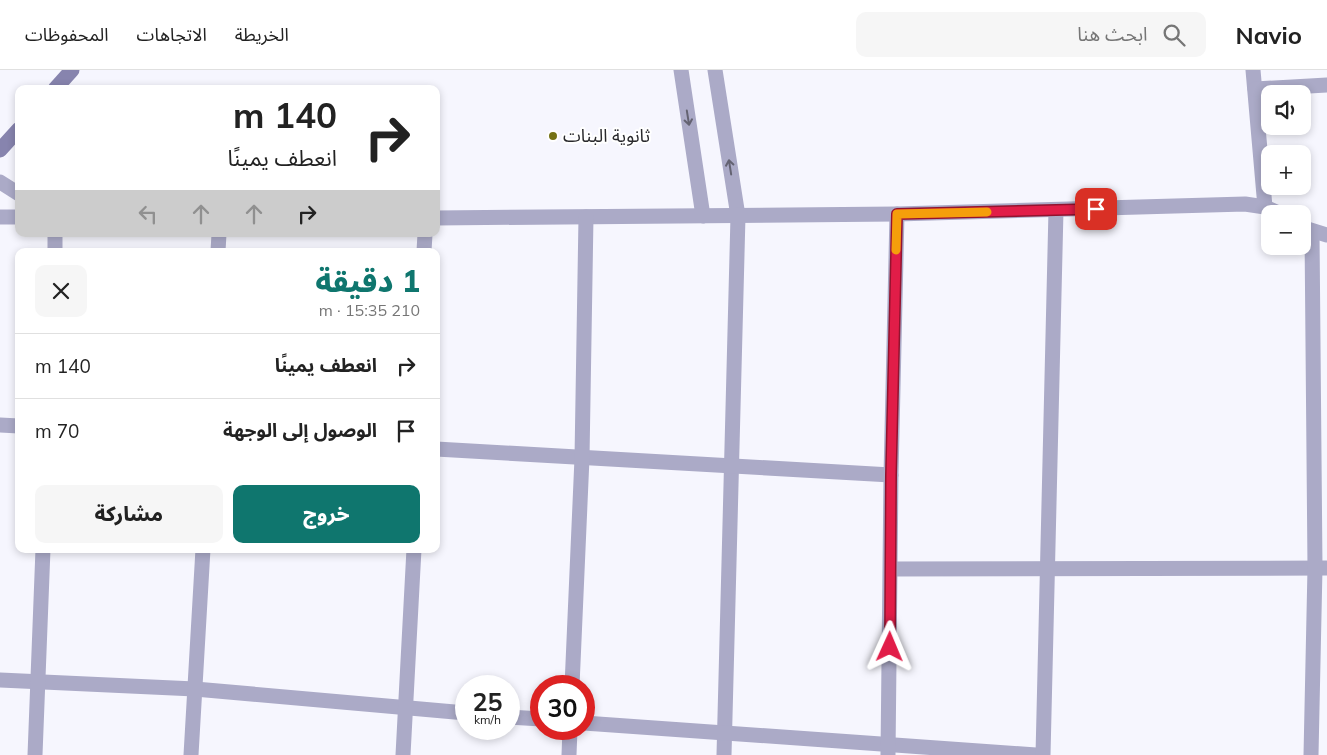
<!DOCTYPE html>
<html lang="ar">
<head>
<meta charset="utf-8">
<style>
	body { margin:0; font-family:Mulish,"Noto Sans Arabic",sans-serif; background:#f6f6f6; color:#222; direction:rtl; height:100vh; display:flex; flex-direction:column; font-size:19px; white-space:nowrap }
	* { box-sizing:border-box; margin:0 }
	p { font-size:16px; color:#767676 }
	.icon { flex:none; width:28px; height:28px; fill:none; stroke:currentColor; stroke-width:2; stroke-linecap:round; stroke-linejoin:round }
	.map { position:relative; flex:1; overflow:hidden; direction:ltr }
	.panel { position:absolute; left:15px; top:178px; width:425px; height:305px; display:flex; flex-direction:column; background:#fff; border-radius:10px; box-shadow:0 2px 8px #0003; direction:rtl }
	.panel>* { flex:none }
	.banner { position:absolute; left:15px; top:15px; width:425px; height:152px; border-radius:10px; box-shadow:0 2px 8px #0003; direction:rtl; background:#fff; color:#222; overflow:hidden }
	.controls { position:absolute; left:1261px; top:15px; display:grid; gap:10px }
	.controls a { display:grid; place-items:center; width:50px; height:50px; border-radius:10px; background:#fff; box-shadow:0 2px 8px #0003; font-size:25px }
	.speed { position:absolute; left:455px; top:605px; display:flex; gap:10px; font-size:25px; font-weight:700; text-align:center }
	.speed>* { display:grid; place-content:center; width:65px; height:65px; border-radius:50%; background:#fff; box-shadow:0 2px 8px #0003; line-height:1 }
	.speed small { font-size:12px; font-weight:400 }
	.speed .limit { border:8px solid #d22; background:#fff; color:#111 }
	.pin { position:absolute; display:grid; place-items:center; width:42px; height:42px; color:#fff; margin:-21px; border-radius:10px; box-shadow:0 2px 8px #0006 }
	.me { position:absolute; width:55px; margin:-28px; rotate:1deg; stroke-linejoin:round; filter:drop-shadow(0 0 4px #0008) }
	.turn { display:flex; align-items:center; gap:18px; height:105px; padding:0 20px; font-size:22px }
	.turn .icon { width:65px; height:65px; stroke-width:2.5 }
	.turn b { display:block; font-size:35px; line-height:42px }
	.lanes { display:flex; align-items:center; height:48px; padding:0 20px; background:#0003; justify-content:center; gap:25px; direction:ltr }
	.lanes .off { opacity:.35 }
	.round { display:grid; place-items:center; flex:none; width:52px; height:52px; border-radius:10px; background:#f6f6f6 }
	.summary { display:flex; align-items:center; justify-content:space-between; height:85px; padding:0 20px }
	h1 { font-size:30px; font-weight:800; line-height:38px; color:#0f766e }
	.primary-button { display:flex; gap:10px; margin-top:auto; padding:10px 20px }
	.primary-button a { flex:1; height:58px; border-radius:10px; background:#0f766e; color:#fff; font-size:20px; font-weight:800; line-height:58px; text-align:center }
	.primary-button a+a { background:#f6f6f6; color:#222 }
	ul { padding:0; list-style:none }
	li { display:flex; align-items:center; gap:15px; height:65px; padding:0 20px; border-top:1px solid #e0e0e0 }
	li div { flex:1 }
	li b { display:block; font-size:19px }
	li em { font-style:normal }
	header { display:flex; align-items:center; gap:30px; box-sizing:border-box; height:70px; padding:0 25px; background:#fff; border-bottom:1px solid #e0e0e0 }
	header strong { font-size:24px }
	nav { display:flex; gap:28px; margin-inline-start:auto; font-size:18px }
	.search { width:350px; height:45px; background:#f6f6f6; display:flex; align-items:center; gap:12px; box-sizing:border-box; padding:0 18px; border-radius:10px; color:#767676; font-size:19px }
	.map>svg:first-child { display:block }
</style>
</head>
<body>
<header>
<strong>Navio</strong>
<div class="search"><svg class="icon" aria-label="search" viewBox="0 0 24 24"><circle cx="10" cy="10" r="6"/><path d="M15 15l6 6"/></svg>ابحث هنا</div>
<nav><a>الخريطة</a><a>الاتجاهات</a><a>المحفوظات</a></nav>
</header>
<div class="map">
<svg width="1327" height="685" viewBox="0 0 1327 685">
	<rect width="100%" height="100%" fill="#f6f6fe"/>
	<g fill="none" stroke-linecap="round" stroke-linejoin="round">
		<g stroke="#abaac7" stroke-width="15">
			<polyline points="681,0 703,146"/>
			<polyline points="715,0 738,146 724,685"/>
			<polyline points="1253,0 1265,137"/>
			<polyline points="1255,19 1327,15"/>
			<polyline points="0,112 19,124"/>
			<polyline points="0,147 19,147"/>
			<polyline points="436,148 897,144 1245,134 1265,137 1281,144"/>
			<polyline points="1304,158 1327,165"/>
			<polyline points="55,181 55,164"/>
			<polyline points="218,181 219,164"/>
			<polyline points="424,181 425,164"/>
			<polyline points="0,355 19,356"/>
			<polyline points="436,379 891,405"/>
			<polyline points="891,499 1327,498"/>
			<polyline points="0,610 195,619 466,643"/>
			<polyline points="572,616 582,388 586,147"/>
			<polyline points="509,647 541,649"/>
			<polyline points="584,653 1036,685"/>
			<polyline points="35,685 43,479"/>
			<polyline points="191,685 203,479"/>
			<polyline points="403,685 414,479"/>
			<polyline points="569,685 570,659"/>
			<polyline points="888,685 891,405 897,144"/>
			<polyline points="1043,685 1056,140"/>
			<polyline points="1311,685 1315,498 1312,162"/>
		</g>
		<g stroke="#8784ae" stroke-width="15">
			<polyline points="55,19 72,0"/>
			<polyline points="0,80 19,59"/>
		</g>
	</g>
	<defs><path id="oneway-shaft" d="M-6 0H5M1.5-3L5.5 0L1.5 3" fill="none" stroke-width="1.6" stroke-linecap="round" stroke-linejoin="round" transform="scale(1.25)"/></defs>
	<g stroke="#646372">
		<use href="#oneway-shaft" transform="translate(688 48) rotate(81)"/>
		<use href="#oneway-shaft" transform="translate(730 97) rotate(-99)"/>
	</g>
	<g fill="none" stroke-linecap="round" stroke-linejoin="round">
		<g stroke="#92132f" stroke-width="12">
			<polyline id="route" points="890,577 891,405 897,144 1096,139"/>
		</g>
		<use href="#route" stroke="#e11d48" stroke-width="9"/>
		<polyline stroke="#f59e0b" stroke-width="9" points="896,180 897,144 987,142"/>
	</g>
	<circle fill="#747114" stroke="#fff" stroke-width="2" cx="553" cy="66" r="5"/>
	<g text-anchor="middle" stroke-width="4" stroke-linejoin="round" paint-order="stroke">
		<g font-size="18" fill="#29292d" stroke="#fff" text-anchor="start">
			<text x="563" y="72">ثانوية البنات</text>
		</g>
	</g>
</svg>
<div class="controls">
<a><svg class="icon" aria-label="sound" viewBox="0 0 24 24"><path d="M4 9h4l5-4v14l-5-4H4zM17 9q2 3 0 6"/></svg></a>
<a>+</a>
<a>−</a>
</div>
<div class="speed"><div>25<small>km/h</small></div><div class="limit">30</div></div>
<div class="pin" style="left:1096px;top:139px;background:#d93025"><svg class="icon" aria-label="arrive" viewBox="0 0 24 24"><path d="M6 21V4h12l-3 4 3 4H6"/></svg></div>
<svg class="me" style="left:890px;top:577px" viewBox="-20 -20 40 40"><path d="M0-17L14 15 0 8-14 15z" fill="#e11d48" stroke="#fff" stroke-width="4"/></svg>
<div class="banner">
<div class="turn"><svg class="icon" aria-label="right" viewBox="0 0 24 24"><path d="M7 20v-9h11M14 6l5 5-5 5"/></svg><div><b>140 m</b>انعطف يمينًا</div></div>
<div class="lanes"><svg class="icon off" aria-label="left" viewBox="0 0 24 24"><path d="M17 20v-9H6M10 6l-5 5 5 5"/></svg><svg class="icon off" aria-label="ahead" viewBox="0 0 24 24"><path d="M12 20V5M6 11l6-6 6 6"/></svg><svg class="icon off" aria-label="ahead" viewBox="0 0 24 24"><path d="M12 20V5M6 11l6-6 6 6"/></svg><svg class="icon" aria-label="right" viewBox="0 0 24 24"><path d="M7 20v-9h11M14 6l5 5-5 5"/></svg></div>
</div>
<section class="panel">
<div class="summary"><div><h1>1 دقيقة</h1><p>210 m · 15:35</p></div><a class="round"><svg class="icon" aria-label="close" viewBox="0 0 24 24"><path d="M6 6l12 12M18 6L6 18"/></svg></a></div>
<ul>
<li><svg class="icon" aria-label="right" viewBox="0 0 24 24"><path d="M7 20v-9h11M14 6l5 5-5 5"/></svg><div><b>انعطف يمينًا</b></div><em>140 m</em></li>
<li><svg class="icon" aria-label="arrive" viewBox="0 0 24 24"><path d="M6 21V4h12l-3 4 3 4H6"/></svg><div><b>الوصول إلى الوجهة</b></div><em>70 m</em></li>
</ul>
<div class="primary-button"><a>خروج</a><a>مشاركة</a></div>
</section>
</div>
</body>
</html>
